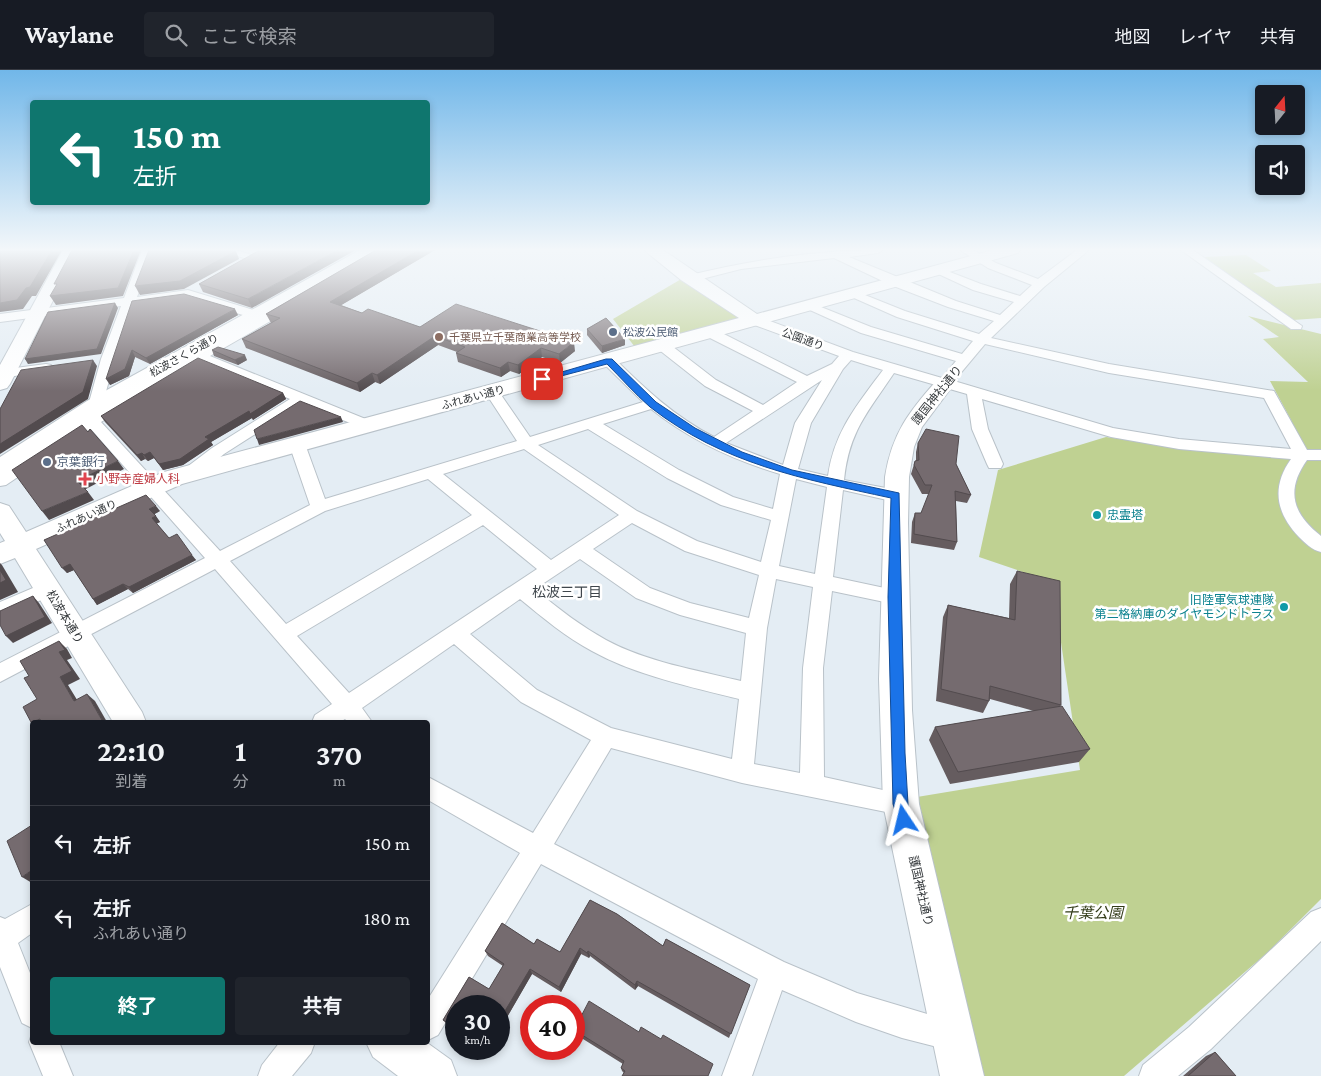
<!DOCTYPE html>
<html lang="ja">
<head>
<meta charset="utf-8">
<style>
	body { margin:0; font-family:"Crimson Pro","Noto Sans JP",serif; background:#20242c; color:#f1f3f6; height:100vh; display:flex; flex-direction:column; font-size:19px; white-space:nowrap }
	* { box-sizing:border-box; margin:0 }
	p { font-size:16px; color:#9ea1a6 }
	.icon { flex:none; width:28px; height:28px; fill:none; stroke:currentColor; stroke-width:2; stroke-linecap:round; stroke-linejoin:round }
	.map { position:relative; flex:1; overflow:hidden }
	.sheet { position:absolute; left:30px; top:650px; width:400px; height:325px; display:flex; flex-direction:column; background:#171b24; border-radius:5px; box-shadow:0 2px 8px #0003 }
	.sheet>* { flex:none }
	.top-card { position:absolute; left:30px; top:30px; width:400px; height:105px; border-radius:5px; box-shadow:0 2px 8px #0003; background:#0f766e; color:#fff; overflow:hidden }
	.needle { width:32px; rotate:18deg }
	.buttons { position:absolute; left:1255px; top:15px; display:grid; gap:10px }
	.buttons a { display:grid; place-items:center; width:50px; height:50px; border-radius:5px; background:#171b24; box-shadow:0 2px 8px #0003; font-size:25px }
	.speed { position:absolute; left:445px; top:925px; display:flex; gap:10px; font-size:25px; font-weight:700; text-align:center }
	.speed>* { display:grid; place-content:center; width:65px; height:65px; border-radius:50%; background:#171b24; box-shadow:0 2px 8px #0003; line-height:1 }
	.speed small { font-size:12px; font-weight:400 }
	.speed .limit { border:8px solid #d22; background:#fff; color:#111 }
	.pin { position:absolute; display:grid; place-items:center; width:42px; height:42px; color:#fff; margin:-21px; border-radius:10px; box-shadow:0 2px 8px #0006 }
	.me { position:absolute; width:55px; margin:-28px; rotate:350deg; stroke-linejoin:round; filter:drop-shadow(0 0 4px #0008) }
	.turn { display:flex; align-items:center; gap:18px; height:105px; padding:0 20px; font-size:22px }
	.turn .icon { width:65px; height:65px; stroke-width:2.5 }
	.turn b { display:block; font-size:35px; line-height:42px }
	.eta { display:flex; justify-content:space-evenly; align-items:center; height:85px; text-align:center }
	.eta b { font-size:30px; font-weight:700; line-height:35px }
	.action { display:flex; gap:10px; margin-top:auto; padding:10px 20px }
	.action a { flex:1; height:58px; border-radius:5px; background:#0f766e; color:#fff; font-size:20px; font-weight:700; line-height:58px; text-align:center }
	.action a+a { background:#20242c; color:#f1f3f6 }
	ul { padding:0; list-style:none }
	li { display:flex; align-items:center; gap:15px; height:75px; padding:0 20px; border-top:1px solid #363941 }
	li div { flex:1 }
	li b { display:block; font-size:19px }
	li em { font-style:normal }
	header { display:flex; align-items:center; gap:30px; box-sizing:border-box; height:70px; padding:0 25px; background:#171b24; border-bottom:1px solid #363941 }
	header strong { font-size:24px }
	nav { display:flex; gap:28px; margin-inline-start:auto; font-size:18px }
	.search { width:350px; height:45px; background:#20242c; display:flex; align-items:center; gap:12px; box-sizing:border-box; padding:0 18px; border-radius:5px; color:#9ea1a6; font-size:19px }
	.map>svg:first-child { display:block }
</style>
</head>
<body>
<header>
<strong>Waylane</strong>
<div class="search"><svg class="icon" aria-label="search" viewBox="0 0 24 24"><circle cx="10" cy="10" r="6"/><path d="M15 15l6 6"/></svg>ここで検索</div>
<nav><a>地図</a><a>レイヤ</a><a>共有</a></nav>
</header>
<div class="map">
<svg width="1321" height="1006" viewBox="0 0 1321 1006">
	<rect width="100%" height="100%" fill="#e4edf4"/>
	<g fill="#bfd192">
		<polygon points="1246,185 1271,201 1253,203 1276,217 1321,213 1321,248 1293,250 1204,187"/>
		<polygon points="683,208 741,248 635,277 613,249"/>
		<polygon points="1248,246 1321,264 1321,829 1267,883 1124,1006 983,1006 917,727 1080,700 1052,512 979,487 998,400 1106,367 1188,378 1307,389 1291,350 1270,311 1308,312 1263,269 1279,267"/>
	</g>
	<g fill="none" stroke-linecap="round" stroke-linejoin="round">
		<g stroke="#b9c2c9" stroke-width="2">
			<g id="street">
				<path d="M142,180H154L137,227L188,220L260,242L262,245L285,232H293L295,235L293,238L210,286L373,352L376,355L373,358H363L302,334L224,384L195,408H183L181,404L183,400L212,378L290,329L201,292L101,352L220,481L310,435L289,374L291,371H303L305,374L325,429L517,371L485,322L487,319H497L530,367L643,332L604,294L602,291L609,287L614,288C645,319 675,347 714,367L753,341L705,316L658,279L656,276L658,273H668L716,310L763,335L797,312L704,265L702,262L704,259H714L807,306L832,294L839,286L749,253L748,250L749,247H759L853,282L942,308L956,291L861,263L801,236L807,232L811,233L871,257L962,284L973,271L897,247L845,224L851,220L855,221L905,241L979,264L994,251L948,237L891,215L834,188L741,199L690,212L686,210V206C750,190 817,180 883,180L878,183L849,187L956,231L1000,245L1014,232L973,220L932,201L938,198L942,199L981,214L1020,226L1032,215L988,198L960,180H973L996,193L1038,209L1077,180H1089L1044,217L991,268L1109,294L1274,321L1307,380H1321V390H1307C1285,421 1293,444 1321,466V482C1312,480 1305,473 1299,467C1276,443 1271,417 1291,389L1179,379L1111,367L982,329L988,359L1003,394L1001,398H989L987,394L972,359L967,324L894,303C868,342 849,361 844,410L896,420L902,422L904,426L902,430L896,432L843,420L833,507L894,520L901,522L904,527L901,532L894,534L832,521L823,598L824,707L910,726L913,734L910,742L901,745L742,713L611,678L554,774L784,892L857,923L964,955L968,966L964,977L953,981L902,968L856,952L782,920L752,1006H722L758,909L541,794L438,965L428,970V929L520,783L428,730V707L533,763L591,670L521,632L454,574L362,638L372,652H348L345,649L340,652H312L315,645L332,634L215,499L0,612V593L205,488L91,359L61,375L53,370L138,317L256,249L187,228L134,235L115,289L102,336L95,340L88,336L101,289L121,236L0,252V244L124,228ZM985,274L1109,303L1264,328L1291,379L1179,369L1113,358L954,311ZM851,290L883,300C857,335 834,362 828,406L798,399L811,353L843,299ZM822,310L795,353L783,395L726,373ZM651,339C690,370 733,390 780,404L773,439L733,427L679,400L603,354ZM588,359L667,408L721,435L771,450L761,492L697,471L637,441L538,375ZM524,379L619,445L551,490L443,404ZM428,409L472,445L286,554L230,491L325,441ZM796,409L827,417L815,504L779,496ZM632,453L685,481L759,505L749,548L690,533L650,518L593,479ZM483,455L537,499L349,623L297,566ZM580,489L636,528L680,545L746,563L741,611C696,600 647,592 606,570C581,556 557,538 535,519ZM776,509L813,517L803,598L800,703L754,694L767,558ZM520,529C543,548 566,567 592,581C635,605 691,617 739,629L732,689L611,658L537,620L470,564Z"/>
				<polygon points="218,180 236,180 260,188 254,191"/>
				<polygon points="1181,180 1193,180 1302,256 1301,259 1291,259"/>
				<polygon points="46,294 51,295 53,298 51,301 0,308 0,300"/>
				<polygon points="34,383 40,384 42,388 40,392 6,415 0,416 0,403"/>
				<polygon points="47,512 54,514 57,519 54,524 0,549 0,532"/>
				<polygon points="32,834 32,863 18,873 32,908 32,958 22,953 0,897 0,847 5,849"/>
				<polygon points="1321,838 1321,871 1211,979 1178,1006 1139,1006 1143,995 1189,957 1311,842"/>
				<polygon points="32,964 32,972 59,972 73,1006 43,1006 29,972"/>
				<polygon points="280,972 315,972 311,983 292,1006 258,1006 262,995"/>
			</g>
		</g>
		<g stroke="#b9c2c9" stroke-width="2">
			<g id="secondary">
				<polygon points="63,180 79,180 10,314 7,318 0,320 0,295"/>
				<polygon points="360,180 380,180 378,183 103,341 8,403 0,406 0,387 87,331"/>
				<polygon points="644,180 663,180 757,244 993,180 1020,180 1018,183 182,414 36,479 142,642 146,652 113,652 15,488 0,494 0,473 5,471 0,463 0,433 9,436 26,462 164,402 739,248 681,210"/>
				<path d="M944,308L951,310L954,314L922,357L914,377L909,407L908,453L912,640L919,734L984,1006H940L883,734L879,609L885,407C892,363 909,342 937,310Z"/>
				<polygon points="366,972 426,972 451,990 457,1006 398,1006 373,987"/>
			</g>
		</g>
		<use href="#street" fill="#fff" fill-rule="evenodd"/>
		<use href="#secondary" fill="#fff" fill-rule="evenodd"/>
	</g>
	<g fill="#655c5f">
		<polygon points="260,180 252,238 203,222 199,214"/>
		<polygon points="376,180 435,180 341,235 362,243 420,257 575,281 560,293 542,287 519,304 510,301 501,307 458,292 456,283 457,282 438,275 380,314 375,312 360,322 246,278 242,269 271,253 266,244"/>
		<polygon points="132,231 238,245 150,294 135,287 129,306 110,315"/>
		<polygon points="587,259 625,275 602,283 587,265"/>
		<polygon points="212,280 247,290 238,295 214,286"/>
		<polygon points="283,323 286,329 253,350 252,348 211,372 213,375 183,395 163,400 154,388 148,391 145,389 141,391 105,352 101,346"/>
		<polygon points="918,373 956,394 971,425 967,433 956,431 957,472 954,480 911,473 912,452 915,443 921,443 929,424 922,424 911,404 915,391 916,391 916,382"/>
		<polygon points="160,441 154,444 160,452 156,453 169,468 196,490 133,523 128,519 97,535 93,529 74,500 67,503 44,470"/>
		<polygon points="1017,501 1061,635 1060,637 1090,679 1079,692 950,714 929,670 935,657 1034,641 990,629 983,643 936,631 943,547 948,535 1009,548 1010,514"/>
		<polygon points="590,830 617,844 663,876 666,869 750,915 729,968 638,916 635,920 590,886 589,888 581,884 561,922 532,904 499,961 499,936 456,936 456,960 447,954 443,950 469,907 489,919 503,896 488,886 485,881 502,853 534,874 537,869 560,882"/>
		<polygon points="574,960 708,1006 624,1003 622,1001 621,998 623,994 575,964"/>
		<polygon points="1215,982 1236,1006 1183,1006 1206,986"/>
	</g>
	<g fill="#524b4e">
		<polygon points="52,180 62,180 36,226 32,226 23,239 0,242 0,233"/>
		<polygon points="134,180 141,180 123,226 56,235 50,226"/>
		<polygon points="338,180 356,180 252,238 248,229"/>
		<polygon points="419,180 435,180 333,240 330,232"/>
		<polygon points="236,181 239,189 184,219 140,225 135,216"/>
		<polygon points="115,233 118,238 101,284 28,294 25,289"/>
		<polygon points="235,239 238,245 150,294 146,288"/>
		<polygon points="435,266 438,275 380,314 377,305"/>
		<polygon points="625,269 625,275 602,283 602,276"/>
		<polygon points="574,272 575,281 560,293 559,284"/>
		<polygon points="541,278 542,287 519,304 518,295"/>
		<polygon points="132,280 135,287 129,306 110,315 106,309"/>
		<polygon points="245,285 247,290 238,295 235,290"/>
		<polygon points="93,290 97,296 88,329 0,384 0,374"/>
		<polygon points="508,292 510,301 501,307 500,298"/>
		<polygon points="372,303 375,312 360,322 357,313"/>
		<polygon points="283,323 286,329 253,350 252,348 211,372 213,375 183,395 163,400 159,394 249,341"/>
		<polygon points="341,347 343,352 259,375 257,369"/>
		<polygon points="150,382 154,388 148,391 144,385"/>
		<polygon points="142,383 145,389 141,391 137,385"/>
		<polygon points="118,391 124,399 84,420 77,411"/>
		<polygon points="88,422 94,430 49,450 42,441"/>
		<polygon points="156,436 160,441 153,445 149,439"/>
		<polygon points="156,446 160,452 156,454 152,448"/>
		<polygon points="192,485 196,490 133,523 129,517"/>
		<polygon points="0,493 2,495 18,522 0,530"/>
		<polygon points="70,494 74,500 67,503 62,498"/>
		<polygon points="123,514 128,519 97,535 93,529"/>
		<polygon points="33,526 39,533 52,553 13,573 6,566"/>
		<polygon points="59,571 67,579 72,588 67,590 80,609 68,615 82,638 74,631 60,607"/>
		<polygon points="87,624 95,631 107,652 103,652"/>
		<polygon points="40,649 43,652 34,652"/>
		<polygon points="32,800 32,813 22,807"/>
		<polygon points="580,878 581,884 561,922 559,917"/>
		<polygon points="588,881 590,886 589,888 587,883"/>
		<polygon points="530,899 532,904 499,961 499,951"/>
		<polygon points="637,911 638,916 635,920 635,915"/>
	</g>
	<g fill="#756b6f" stroke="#524b4e">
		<polygon points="0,180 52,180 30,217 26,218 17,230 0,233"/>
		<polygon points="72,180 134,180 118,218 50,226 57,214 54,214"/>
		<polygon points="149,180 233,180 236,181 180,211 135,216"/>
		<polygon points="260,180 338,180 248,229 199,214"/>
		<polygon points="376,180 419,180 330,232 362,243 368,239 420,257 456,234 574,272 559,284 541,278 518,295 508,292 500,298 456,283 465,277 435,266 377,305 372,303 357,313 242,269 280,248 266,244"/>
		<polygon points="184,224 235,239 146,288 132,280 125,299 106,309 132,231"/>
		<polygon points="115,233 97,279 25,289 48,242"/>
		<polygon points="606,248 625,269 602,276 587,259"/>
		<polygon points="218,277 245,285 235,290 212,280"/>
		<polygon points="198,288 283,323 250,344 249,341 205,367 209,369 180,389 159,394 150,382 144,385 142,383 137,385 101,346"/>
		<polygon points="93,290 83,322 0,374 0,339 21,300"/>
		<polygon points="300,331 341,347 257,369 254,360"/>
		<polygon points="82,355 88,362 90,359 118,391 77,411 88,422 42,441 12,400"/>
		<polygon points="926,359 959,366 956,394 971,425 955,421 957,472 914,464 915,443 921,443 932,415 925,415 914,395 915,391 919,390 918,373"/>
		<polygon points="146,425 156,436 149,439 156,446 152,448 169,468 177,464 192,485 129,517 123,514 93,529 70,494 62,498 44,470"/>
		<polygon points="0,500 6,510 0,513"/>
		<polygon points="1017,501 1060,511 1061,635 990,616 989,631 941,619 948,535 1015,550"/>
		<polygon points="33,526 45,547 6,566 0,555 0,541"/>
		<polygon points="59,571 65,580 59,582 72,601 60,607 74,631 87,624 103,652 41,652 40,649 32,652 32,654 23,637 37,629 24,608 29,606 20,591"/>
		<polygon points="1062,636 1090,679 958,702 935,657"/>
		<polygon points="32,755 32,800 22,807 7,771"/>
		<polygon points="590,830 617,844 663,876 666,869 750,915 731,964 637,911 635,915 588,881 587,883 580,878 559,917 530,899 499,951 499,936 456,936 456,958 443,950 469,907 489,919 504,894 485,881 502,853 534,874 537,869 560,882"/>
		<polygon points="589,931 639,962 641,957 661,969 663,965 713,994 708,1006 622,1006 625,1001 621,998 624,991 574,960"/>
		<polygon points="1215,982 1236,1006 1188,1006"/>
	</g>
	<linearGradient id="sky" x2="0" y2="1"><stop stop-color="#71b7e9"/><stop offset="0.56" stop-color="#f3f7fa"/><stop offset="1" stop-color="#f3f7fa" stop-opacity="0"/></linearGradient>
	<rect width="1321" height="321" fill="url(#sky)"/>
	<path fill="#1a73e8" stroke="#114b97" d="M606,289H612L656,332L695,358L742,382L792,400L899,423L905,683L908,734L912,750L910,755L904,757L899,755L893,734L888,527L891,428C803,409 723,394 650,337C635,324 621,308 607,294L542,311L538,309Z"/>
	<g fill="#5c6f8a" stroke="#fff" stroke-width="2">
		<circle cx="613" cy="262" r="5"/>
		<circle cx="47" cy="392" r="5"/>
	</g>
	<circle fill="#8d6e63" stroke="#fff" stroke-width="2" cx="439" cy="267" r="5"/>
	<path fill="#e0444e" stroke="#fff" stroke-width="2" d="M82.5 401.5h5v5h5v5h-5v5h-5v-5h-5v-5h5z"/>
	<g fill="#0f9aa8" stroke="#fff" stroke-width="2">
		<circle cx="1097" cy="445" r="5"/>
		<circle cx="1284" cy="537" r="5"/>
	</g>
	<g text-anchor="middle" stroke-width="5" stroke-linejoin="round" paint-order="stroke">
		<g font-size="11" fill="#4e5e75" stroke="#fff" text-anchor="start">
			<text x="623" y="266">松波公民館</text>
		</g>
		<g font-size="11" fill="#785e54" stroke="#fff" text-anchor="start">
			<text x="449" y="271">千葉県立千葉商業高等学校</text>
		</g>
		<g font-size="11" fill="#34383b" stroke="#fff">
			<text transform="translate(803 269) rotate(20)" y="4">公園通り</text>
			<text transform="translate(184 285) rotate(-29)" y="4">松波さくら通り</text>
			<text transform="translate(473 327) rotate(-15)" y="4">ふれあい通り</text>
			<text transform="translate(86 446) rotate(-24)" y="4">ふれあい通り</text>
		</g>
		<g font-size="12" fill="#34383b" stroke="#fff">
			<text transform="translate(937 325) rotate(-51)" y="4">護国神社通り</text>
			<text transform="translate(65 547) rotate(59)" y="4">松波本通り</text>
			<text transform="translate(921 821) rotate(77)" y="4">護国神社通り</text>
		</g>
		<g font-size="12" fill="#4e5e75" stroke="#fff" text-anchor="start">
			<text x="57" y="396">京葉銀行</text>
		</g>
		<g font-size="12" fill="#be3a42" stroke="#fff" text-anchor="start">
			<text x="96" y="413">小野寺産婦人科</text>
		</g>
		<g font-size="12" fill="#0d838f" stroke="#fff" text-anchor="start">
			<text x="1107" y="449">忠霊塔</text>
			<text x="1274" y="534" text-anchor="end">旧陸軍気球連隊<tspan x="1274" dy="14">第二格納庫のダイヤモンドトラス</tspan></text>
		</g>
		<g font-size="14" fill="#3f464c" stroke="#fff">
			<text x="567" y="527">松波三丁目</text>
		</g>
		<g font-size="15" font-style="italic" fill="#333c19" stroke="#fff">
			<text x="1093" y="848">千葉公園</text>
		</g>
	</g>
</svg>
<div class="buttons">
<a><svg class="needle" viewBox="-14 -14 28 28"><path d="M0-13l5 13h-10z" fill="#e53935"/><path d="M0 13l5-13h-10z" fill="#9ea1a6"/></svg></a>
<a><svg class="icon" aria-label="sound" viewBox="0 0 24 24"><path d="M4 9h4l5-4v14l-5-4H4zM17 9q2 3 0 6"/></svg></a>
</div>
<div class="speed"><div>30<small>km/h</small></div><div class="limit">40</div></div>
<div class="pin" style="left:542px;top:309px;background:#d93025"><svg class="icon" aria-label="arrive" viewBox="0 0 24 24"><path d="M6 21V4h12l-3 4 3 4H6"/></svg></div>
<svg class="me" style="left:904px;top:750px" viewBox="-20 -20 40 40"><path d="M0-17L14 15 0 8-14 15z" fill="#1a73e8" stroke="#fff" stroke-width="4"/></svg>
<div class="top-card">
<div class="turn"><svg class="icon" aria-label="left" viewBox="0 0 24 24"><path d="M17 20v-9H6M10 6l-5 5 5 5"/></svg><div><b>150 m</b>左折</div></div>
</div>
<section class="sheet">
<div class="eta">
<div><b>22:10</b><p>到着</p></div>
<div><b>1</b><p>分</p></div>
<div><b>370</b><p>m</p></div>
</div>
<ul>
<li><svg class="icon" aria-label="left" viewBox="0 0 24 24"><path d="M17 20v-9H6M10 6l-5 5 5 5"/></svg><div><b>左折</b></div><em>150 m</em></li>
<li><svg class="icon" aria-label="left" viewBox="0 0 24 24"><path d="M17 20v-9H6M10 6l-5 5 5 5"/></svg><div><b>左折</b><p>ふれあい通り</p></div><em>180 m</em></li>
</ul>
<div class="action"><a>終了</a><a>共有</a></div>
</section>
</div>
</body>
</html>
